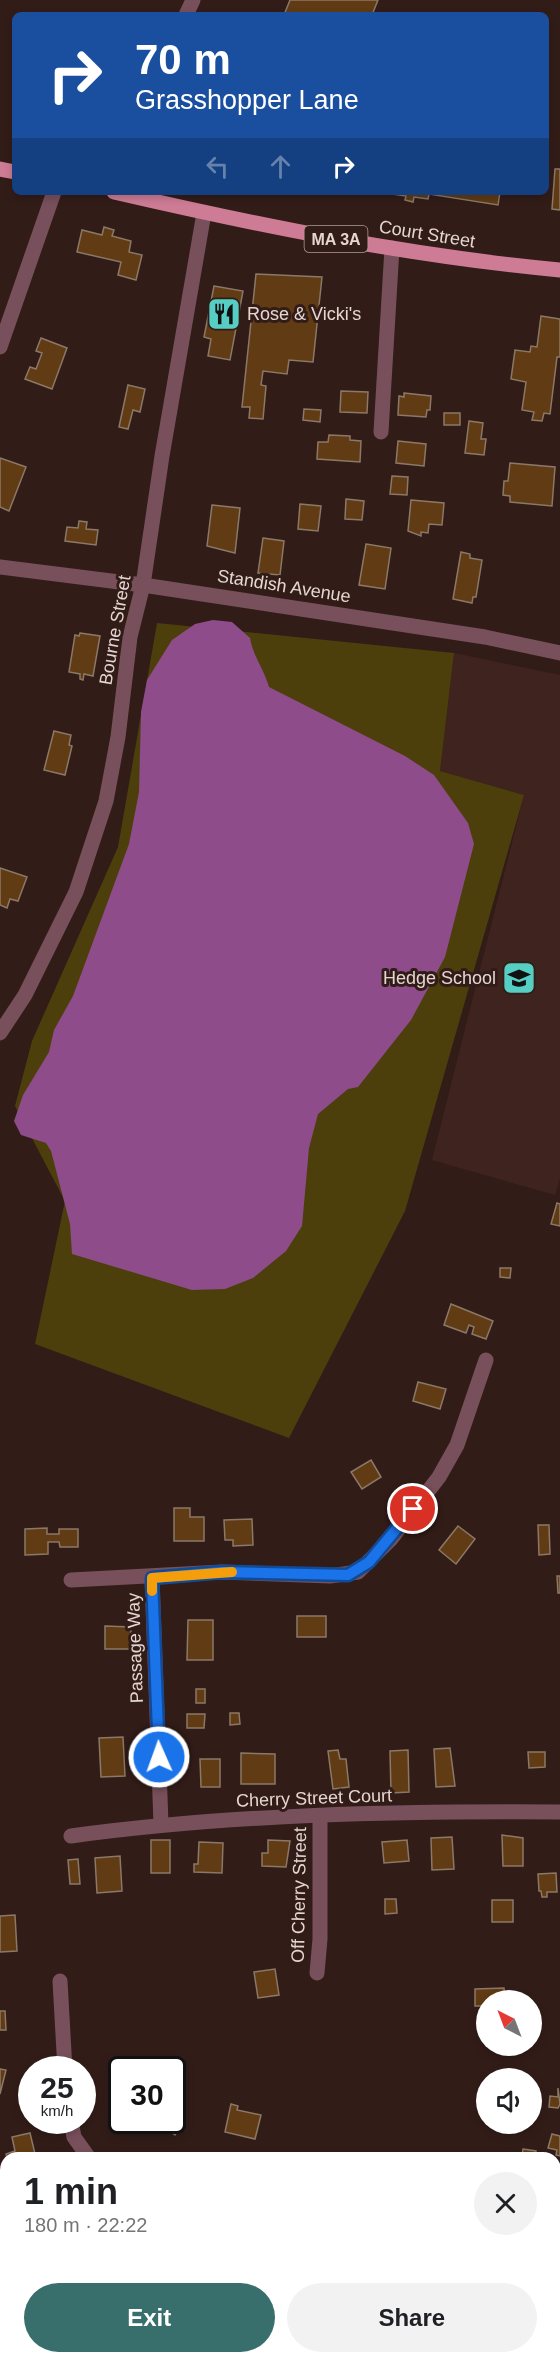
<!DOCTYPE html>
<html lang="en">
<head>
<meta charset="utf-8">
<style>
	body { margin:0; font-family:Helvetica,sans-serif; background:#f2f2f2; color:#202124; height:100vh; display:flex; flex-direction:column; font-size:22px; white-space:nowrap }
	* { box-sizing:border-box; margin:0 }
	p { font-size:20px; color:#757577 }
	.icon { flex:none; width:33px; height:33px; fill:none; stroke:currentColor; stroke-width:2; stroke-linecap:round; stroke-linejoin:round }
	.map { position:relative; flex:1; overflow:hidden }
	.side { position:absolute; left:0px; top:2152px; width:561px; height:212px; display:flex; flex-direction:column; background:#fff; border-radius:18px 18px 0 0; box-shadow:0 3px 9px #0003 }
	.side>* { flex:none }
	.banner { position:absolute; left:12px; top:12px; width:537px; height:183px; border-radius:9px; box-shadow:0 3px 9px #0003; background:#1a4fa0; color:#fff; overflow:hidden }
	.needle { width:39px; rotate:318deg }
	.controls { position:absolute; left:476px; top:1990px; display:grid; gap:12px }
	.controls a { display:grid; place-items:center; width:66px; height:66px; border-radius:50%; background:#fff; box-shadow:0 3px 9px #0003; font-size:30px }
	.speed { position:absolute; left:18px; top:2056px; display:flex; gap:12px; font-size:30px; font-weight:700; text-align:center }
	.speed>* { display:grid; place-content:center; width:78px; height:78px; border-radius:50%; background:#fff; box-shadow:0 3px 9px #0003; line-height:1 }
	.speed small { font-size:15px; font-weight:400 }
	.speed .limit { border:3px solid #111; border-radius:9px; background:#fff; color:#111 }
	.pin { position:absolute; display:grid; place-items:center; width:51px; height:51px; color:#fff; margin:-26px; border:3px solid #fff; border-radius:50%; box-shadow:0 2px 6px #0007 }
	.me { position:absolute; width:66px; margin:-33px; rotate:358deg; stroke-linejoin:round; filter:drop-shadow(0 0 4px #0008) }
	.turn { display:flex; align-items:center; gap:21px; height:126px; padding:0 24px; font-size:27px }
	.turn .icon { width:78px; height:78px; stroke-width:2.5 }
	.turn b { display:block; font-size:42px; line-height:51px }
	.lanes { display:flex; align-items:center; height:57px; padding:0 24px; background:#0003; justify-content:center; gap:30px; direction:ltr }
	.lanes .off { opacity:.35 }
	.round { display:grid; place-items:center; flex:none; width:63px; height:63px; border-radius:32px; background:#f2f2f2 }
	.head { display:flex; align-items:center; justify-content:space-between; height:102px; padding:0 24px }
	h1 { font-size:36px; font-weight:600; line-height:45px }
	.action { display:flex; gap:12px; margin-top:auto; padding:12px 24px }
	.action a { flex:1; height:69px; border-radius:36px; background:#386f6c; color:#fff; font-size:24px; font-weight:600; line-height:69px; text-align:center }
	.action a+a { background:#f2f2f2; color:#202124 }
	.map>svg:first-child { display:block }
</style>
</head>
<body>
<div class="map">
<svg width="560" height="2363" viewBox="0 0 560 2363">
	<rect width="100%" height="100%" fill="#321c18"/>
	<polygon fill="#3f231e" points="454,653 560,675 560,1178 555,1195 432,1160 524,795 440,771"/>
	<polygon fill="#4c3f0c" points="157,623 454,653 440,771 524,795 405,1211 289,1438 35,1344 65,1201 15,1106 32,1041 118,847"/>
	<path fill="#8e4c8b" d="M213,620L232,622L250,638C253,656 264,669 269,687L405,756L434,775L468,823L474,844L445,957L411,1020L358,1087L348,1089L318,1114L309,1148L302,1226L286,1251L253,1278L225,1289L192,1290L72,1254L70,1224L51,1151L46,1143L21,1135L14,1121L23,1095L49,1052L54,1030L73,996L129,844L139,792L141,712L147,680L172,640L195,624Z"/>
	<g fill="#603b14" stroke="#8b7867" stroke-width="1.5">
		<polygon points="290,0 378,0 372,15 284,15"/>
		<polygon points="555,169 560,169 560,210 552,209"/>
		<polygon points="393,192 500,192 498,205 429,194 428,199 414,197 413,202 405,200 406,196 392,194"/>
		<polygon points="104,227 114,230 112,236 131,241 129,252 142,255 136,280 118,275 121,262 77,252 82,230 102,235"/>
		<polygon points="256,274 322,277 313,362 289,360 287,374 263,371 261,385 266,386 263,419 249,418 250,407 242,407"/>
		<polygon points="214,286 243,291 230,360 208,356 211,339 204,337"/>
		<polygon points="541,316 560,319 560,357 557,357 550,414 544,413 542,421 532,420 534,412 522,410 526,382 511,379 515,350 530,352 531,346 537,347"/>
		<polygon points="41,338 67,348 52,389 25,379 30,367 36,369 42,353 36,351"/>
		<polygon points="128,385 145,389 140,412 133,410 128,429 119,427"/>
		<polygon points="341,391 368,392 367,413 340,412"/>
		<polygon points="404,393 431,396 430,410 427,410 426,417 398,415 399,396 404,397"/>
		<polygon points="304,409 321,410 320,422 303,420"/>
		<rect x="444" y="413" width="16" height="12"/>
		<polygon points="469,421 483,423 481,439 486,439 484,455 465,453"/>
		<polygon points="329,435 350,436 350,440 361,441 360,462 317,459 318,442 328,442"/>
		<polygon points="398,441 426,444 424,466 396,463"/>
		<polygon points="0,458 26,467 9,511 0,507"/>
		<polygon points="510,463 555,467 552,506 510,502 510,496 503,495 504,481 508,481"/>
		<polygon points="392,476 408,477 407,495 390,494"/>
		<polygon points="346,499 364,501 362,520 345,519"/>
		<polygon points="411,500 444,503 442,525 429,524 428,533 421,532 421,536 408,531"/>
		<polygon points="300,504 321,506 318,531 298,529"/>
		<polygon points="212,505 240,508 235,553 207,546"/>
		<polygon points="79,521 87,522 86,529 98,530 96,545 65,541 67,527 78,528"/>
		<polygon points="263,538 284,541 280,575 258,573"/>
		<polygon points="366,544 391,548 385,589 359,585"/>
		<polygon points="461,552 470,554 470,558 482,560 476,597 473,597 472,603 453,599"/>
		<polygon points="80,633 100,636 93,676 84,674 83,680 80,679 80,674 69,672 75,635 79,636"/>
		<polygon points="54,731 71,735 69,745 72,746 65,775 44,770"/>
		<polygon points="0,868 27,877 18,901 10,899 7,908 0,905"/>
		<polygon points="557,1203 560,1204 560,1226 551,1224"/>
		<polygon points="500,1268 511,1268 510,1278 500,1277"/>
		<polygon points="451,1304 493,1321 486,1339 472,1334 474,1327 469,1325 466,1333 444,1325"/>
		<polygon points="418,1382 446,1389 440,1409 413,1401"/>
		<polygon points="371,1460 381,1477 362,1489 351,1472"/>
		<polygon points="174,1508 190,1508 190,1517 204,1517 204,1541 174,1541"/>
		<polygon points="252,1519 253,1545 233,1546 233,1540 225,1540 224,1520"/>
		<polygon points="538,1525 549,1525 550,1554 539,1555"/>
		<polygon points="458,1526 475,1539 456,1564 439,1550"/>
		<polygon points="47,1528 47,1534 59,1534 59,1529 78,1529 78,1547 60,1547 59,1542 48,1542 48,1554 25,1555 25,1529"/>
		<polygon points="557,1576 560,1576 560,1593 558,1593"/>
		<rect x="297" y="1616" width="29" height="21"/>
		<polygon points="188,1620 213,1620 213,1660 187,1660"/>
		<polygon points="105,1626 131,1627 131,1649 105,1649"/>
		<rect x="196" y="1689" width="9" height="14"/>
		<polygon points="230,1713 239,1713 240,1724 230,1725"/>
		<polygon points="187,1714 205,1714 204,1728 187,1728"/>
		<polygon points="123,1737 125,1776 101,1777 99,1738"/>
		<polygon points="450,1748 455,1786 436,1787 434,1749"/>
		<polygon points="338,1750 340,1759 346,1759 349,1787 333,1789 328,1751"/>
		<polygon points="408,1750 409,1792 391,1793 390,1751"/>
		<polygon points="528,1752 545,1752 545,1767 529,1768"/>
		<polygon points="241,1753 275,1754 275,1784 241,1784"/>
		<polygon points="200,1759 220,1759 220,1787 201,1787"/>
		<polygon points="502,1835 523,1838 523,1866 503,1866"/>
		<polygon points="452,1837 454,1869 432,1870 431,1838"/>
		<rect x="151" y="1840" width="19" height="33"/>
		<polygon points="268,1840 290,1841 286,1867 262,1866 262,1853 268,1853"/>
		<polygon points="407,1840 409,1861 384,1863 382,1842"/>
		<polygon points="199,1842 223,1843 222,1873 194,1872 194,1864 198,1864"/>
		<polygon points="120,1856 122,1891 97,1893 95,1858"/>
		<polygon points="78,1859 80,1884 70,1884 68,1860"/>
		<polygon points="556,1873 557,1892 547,1892 547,1897 542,1897 541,1891 539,1891 538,1874"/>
		<polygon points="385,1899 396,1899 397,1913 385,1914"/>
		<rect x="492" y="1900" width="21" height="22"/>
		<polygon points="15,1915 17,1951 0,1952 0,1916"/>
		<polygon points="275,1969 279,1995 258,1998 254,1972"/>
		<polygon points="504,1988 505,2001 486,2001 486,2006 475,2006 475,1989"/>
		<polygon points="0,2011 5,2011 6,2030 0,2030"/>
		<polygon points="0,2069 6,2070 0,2094"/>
		<polygon points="558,2088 560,2104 558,2108 549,2107 550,2096 558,2097"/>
		<polygon points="231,2104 238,2106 237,2110 261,2115 255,2139 225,2132"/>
		<polygon points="169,2121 180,2127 175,2135 164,2127"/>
		<polygon points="30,2133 36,2158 7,2158 6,2154 15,2151 12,2137"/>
		<polygon points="552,2134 560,2136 560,2156 556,2155 557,2150 548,2148"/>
		<polygon points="523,2149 536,2151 535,2158 522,2158"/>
		<polygon points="555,2176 560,2178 560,2192 555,2189"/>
		<polygon points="6,2193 6,2206 4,2207 0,2196"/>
		<polygon points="555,2194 560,2196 555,2207"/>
		<polygon points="155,2358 169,2358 167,2363"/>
		<polygon points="297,2358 321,2358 325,2360 323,2363 294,2363"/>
	</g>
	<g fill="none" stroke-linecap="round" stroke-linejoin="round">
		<g stroke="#78505c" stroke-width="15">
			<polyline points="186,15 193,0"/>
			<polyline points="0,347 54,192"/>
			<polyline points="381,432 392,248"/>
			<polyline points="0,567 143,585 485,637 560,653"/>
			<polyline points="0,1033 25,995 76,892 106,801 118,737 130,637 143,585 162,456 204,213"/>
			<polyline points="152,1578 161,1824"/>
			<polyline points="71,1580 222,1572 330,1576 358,1572 391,1539 439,1477 457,1445 486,1360"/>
			<path d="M71,1836C232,1814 397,1811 560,1812"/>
			<polyline points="317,1973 320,1939 320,1817"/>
			<polyline points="60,1981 65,2070"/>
			<polyline points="71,2121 74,2137 89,2158"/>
			<polyline points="464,2358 473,2363"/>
			<polyline points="203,2363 207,2358"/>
		</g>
		<g stroke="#a8697d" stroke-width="15">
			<polyline points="555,2278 560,2269"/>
			<polyline points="508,2363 511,2358"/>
		</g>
		<g stroke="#ce7c96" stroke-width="15">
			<polyline points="0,169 15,172"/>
			<path d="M114,192C261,226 409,256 560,270"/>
		</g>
	</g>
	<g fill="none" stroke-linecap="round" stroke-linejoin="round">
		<g stroke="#114b97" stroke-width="15">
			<polyline id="route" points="159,1757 152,1578 222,1572 348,1575 369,1562 413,1509"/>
		</g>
		<use href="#route" stroke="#1a73e8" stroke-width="10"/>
		<polyline stroke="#f59e0b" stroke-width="10" points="152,1591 152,1578 232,1572"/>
	</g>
	<defs>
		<g id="restaurant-square" transform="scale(1.725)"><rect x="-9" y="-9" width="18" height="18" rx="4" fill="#56cec4" stroke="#321c18"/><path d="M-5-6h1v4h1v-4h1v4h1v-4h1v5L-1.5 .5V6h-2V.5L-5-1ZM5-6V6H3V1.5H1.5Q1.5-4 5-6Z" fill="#111"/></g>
		<g id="school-square" transform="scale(1.725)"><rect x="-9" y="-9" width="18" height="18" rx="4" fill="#56cec4" stroke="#321c18"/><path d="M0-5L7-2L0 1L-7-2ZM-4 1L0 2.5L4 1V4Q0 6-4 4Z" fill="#111"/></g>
	</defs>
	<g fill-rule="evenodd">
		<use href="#restaurant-square" x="224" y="314"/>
		<use href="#school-square" x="519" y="978"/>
	</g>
	<g text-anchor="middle" stroke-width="6" stroke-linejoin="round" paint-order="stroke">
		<rect fill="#321c18" stroke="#af9e9b" stroke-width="1.5" x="304.5" y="226" width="63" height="26" rx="4.5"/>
		<g font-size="16" font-weight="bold" fill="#e5d6d3">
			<text x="336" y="245">MA 3A</text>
		</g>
		<g font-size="18" fill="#e5d6d3" stroke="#321c18">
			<text transform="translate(427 234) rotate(9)" y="6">Court Street</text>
			<text transform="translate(284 586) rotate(9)" y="6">Standish Avenue</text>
			<text transform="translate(115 630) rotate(-80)" y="6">Bourne Street</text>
			<text transform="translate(135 1648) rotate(-92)" y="6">Passage Way</text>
			<text transform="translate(314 1798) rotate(-2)" y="6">Cherry Street Court</text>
			<text transform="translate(299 1895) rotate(-89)" y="6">Off Cherry Street</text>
		</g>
		<g font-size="18" fill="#e5d6d3" stroke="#321c18" text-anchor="start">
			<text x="247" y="320">Rose &amp; Vicki's</text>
			<text x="496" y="984" text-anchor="end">Hedge School</text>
		</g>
	</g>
</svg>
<div class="controls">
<a><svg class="needle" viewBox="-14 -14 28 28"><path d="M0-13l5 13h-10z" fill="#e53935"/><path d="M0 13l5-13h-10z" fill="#757577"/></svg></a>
<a><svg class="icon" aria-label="sound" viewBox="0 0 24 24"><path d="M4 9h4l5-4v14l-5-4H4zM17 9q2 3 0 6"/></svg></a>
</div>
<div class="speed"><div>25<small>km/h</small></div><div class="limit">30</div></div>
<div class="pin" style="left:413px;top:1509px;background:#d93025"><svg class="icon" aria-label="arrive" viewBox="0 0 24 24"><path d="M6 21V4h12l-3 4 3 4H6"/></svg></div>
<svg class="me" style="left:159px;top:1757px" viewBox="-20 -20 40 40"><circle r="17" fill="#1a73e8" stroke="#fff" stroke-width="3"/><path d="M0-11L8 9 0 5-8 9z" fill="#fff"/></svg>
<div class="banner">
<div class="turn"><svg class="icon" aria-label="right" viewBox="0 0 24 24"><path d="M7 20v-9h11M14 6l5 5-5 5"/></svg><div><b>70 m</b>Grasshopper Lane</div></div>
<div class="lanes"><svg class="icon off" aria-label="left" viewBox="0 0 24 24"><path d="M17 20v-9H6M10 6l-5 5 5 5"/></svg><svg class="icon off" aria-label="ahead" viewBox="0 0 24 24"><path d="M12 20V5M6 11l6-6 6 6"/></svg><svg class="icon" aria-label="right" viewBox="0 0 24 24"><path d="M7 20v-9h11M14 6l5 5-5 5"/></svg></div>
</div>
<section class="side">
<div class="head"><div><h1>1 min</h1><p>180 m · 22:22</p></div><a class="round"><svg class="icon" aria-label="close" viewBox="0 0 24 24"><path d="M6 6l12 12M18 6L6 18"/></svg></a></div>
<div class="action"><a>Exit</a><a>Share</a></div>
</section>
</div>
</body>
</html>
